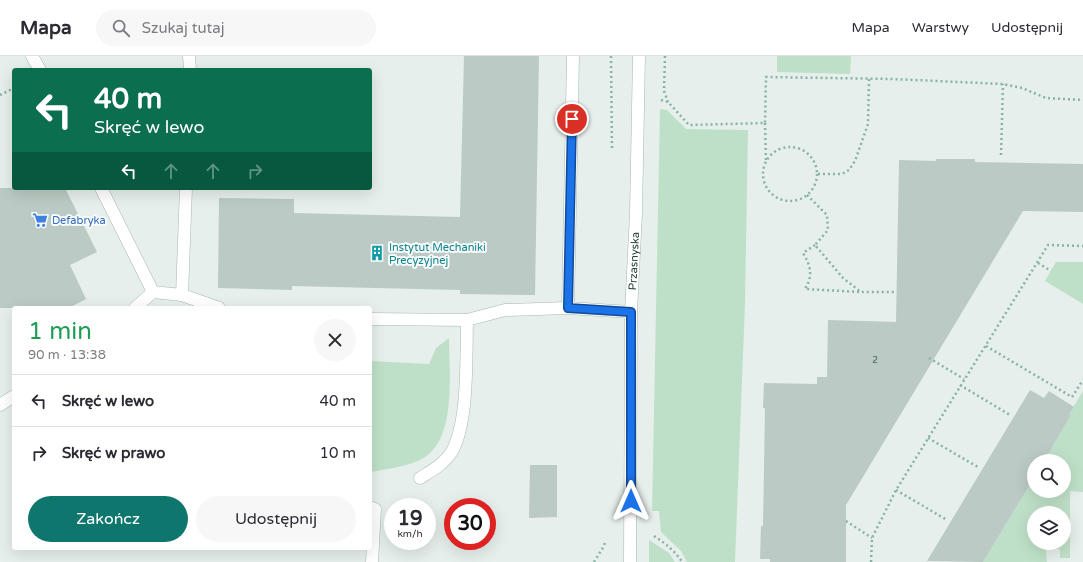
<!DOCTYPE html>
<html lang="pl">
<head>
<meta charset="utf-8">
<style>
	body { margin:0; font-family:"Varela Round",sans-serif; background:#f7f7f7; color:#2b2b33; height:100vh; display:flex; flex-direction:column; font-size:15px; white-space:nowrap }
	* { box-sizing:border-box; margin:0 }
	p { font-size:13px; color:#7c7c81 }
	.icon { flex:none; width:22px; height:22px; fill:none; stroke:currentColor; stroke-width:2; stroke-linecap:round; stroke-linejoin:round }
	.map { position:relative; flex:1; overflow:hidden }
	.drawer { position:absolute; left:12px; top:250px; width:360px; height:244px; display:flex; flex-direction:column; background:#fff; border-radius:4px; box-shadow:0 4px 16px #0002 }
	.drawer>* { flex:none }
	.top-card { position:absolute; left:12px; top:12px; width:360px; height:122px; border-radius:4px; box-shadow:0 4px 16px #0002; background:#0b6e4f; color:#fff; overflow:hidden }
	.tools { position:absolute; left:1027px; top:398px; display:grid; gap:8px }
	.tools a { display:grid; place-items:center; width:44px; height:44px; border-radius:50%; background:#fff; box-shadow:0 4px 16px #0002; font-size:20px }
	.speed { position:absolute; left:384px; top:442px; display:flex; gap:8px; font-size:20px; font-weight:700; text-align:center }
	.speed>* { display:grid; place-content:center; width:52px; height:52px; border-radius:50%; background:#fff; box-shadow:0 4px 16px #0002; line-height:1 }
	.speed small { font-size:10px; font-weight:400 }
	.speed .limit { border:6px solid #d22; background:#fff; color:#111 }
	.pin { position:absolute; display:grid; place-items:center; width:34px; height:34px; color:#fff; margin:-17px; border:2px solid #fff; border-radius:50%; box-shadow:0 1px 4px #0007 }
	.me { position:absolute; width:44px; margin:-22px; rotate:0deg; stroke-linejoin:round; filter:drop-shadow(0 0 3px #0008) }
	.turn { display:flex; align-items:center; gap:14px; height:84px; padding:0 16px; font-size:18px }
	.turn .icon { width:52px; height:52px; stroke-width:2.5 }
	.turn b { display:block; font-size:28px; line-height:34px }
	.lanes { display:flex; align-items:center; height:38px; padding:0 16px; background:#0003; justify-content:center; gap:20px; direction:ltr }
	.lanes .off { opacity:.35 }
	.round { display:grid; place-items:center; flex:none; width:42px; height:42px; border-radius:21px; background:#f7f7f7 }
	.summary { display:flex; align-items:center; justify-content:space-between; height:68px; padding:0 16px }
	h1 { font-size:24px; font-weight:600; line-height:30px; color:#1e9e55 }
	.cta { display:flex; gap:8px; margin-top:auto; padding:8px 16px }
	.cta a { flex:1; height:46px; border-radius:24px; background:#0f766e; color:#fff; font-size:16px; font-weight:600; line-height:46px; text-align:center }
	.cta a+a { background:#f7f7f7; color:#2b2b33 }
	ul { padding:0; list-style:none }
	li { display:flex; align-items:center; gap:12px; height:52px; padding:0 16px; border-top:1px solid #e1e1e2 }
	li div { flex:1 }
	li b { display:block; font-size:15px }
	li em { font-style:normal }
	header { display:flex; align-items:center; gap:24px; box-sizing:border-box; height:56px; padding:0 20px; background:#fff; border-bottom:1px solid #e1e1e2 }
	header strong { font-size:19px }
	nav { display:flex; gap:22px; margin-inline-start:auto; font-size:14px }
	.search { width:280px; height:36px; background:#f7f7f7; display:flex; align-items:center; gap:10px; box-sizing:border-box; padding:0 14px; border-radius:22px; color:#7c7c81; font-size:15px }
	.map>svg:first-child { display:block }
</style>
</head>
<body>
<header>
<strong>Mapa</strong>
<div class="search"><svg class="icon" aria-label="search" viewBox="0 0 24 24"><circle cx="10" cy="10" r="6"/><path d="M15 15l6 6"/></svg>Szukaj tutaj</div>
<nav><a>Mapa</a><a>Warstwy</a><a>Udostępnij</a></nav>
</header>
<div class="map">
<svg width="1083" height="506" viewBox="0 0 1083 506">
	<rect width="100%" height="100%" fill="#e6efeb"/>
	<g fill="#bfe0c8" fill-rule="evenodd">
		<polygon points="777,0 851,0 850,18 777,16"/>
		<polygon points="660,53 667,54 686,73 748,74 745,247 735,506 687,506 681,495 661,476 659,455 652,455"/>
		<polygon points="1056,206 1083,206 1083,248 1045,225"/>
		<path d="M449,282C449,316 458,386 420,404C405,411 387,413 370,416V305L429,308L436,292Z"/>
		<path d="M1083,335V436L1070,435V502H1060V493H1046L1047,506H983L1034,422V435H1064V405H1044L1071,359L1069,358ZM1034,457H1064V487H1034Z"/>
		<polygon points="649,484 669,497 675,506 649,506"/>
	</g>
	<g fill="#bbcac4">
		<polygon points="464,0 539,0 535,239 460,238 460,234 292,230 292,234 218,232 219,142 294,143 294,157 460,161"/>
		<polygon points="936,103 975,103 975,106 1083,108 1083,156 1023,155 846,449 846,506 770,506 770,503 760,503 761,470 763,470 765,352 763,352 764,327 817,328 817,321 827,321 828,264 896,266 899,104 936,105"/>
		<polygon points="0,132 65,132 97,196 70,209 86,243 69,252 0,252"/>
		<polygon points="1030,334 1044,342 1049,335 1074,351 1069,358 1071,359 1044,405 1034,405 1034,422 983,506 927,505"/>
		<polygon points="530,409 557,409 557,461 529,462"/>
	</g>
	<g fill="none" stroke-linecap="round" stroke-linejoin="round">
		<g stroke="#a8b8b2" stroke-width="13">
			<g id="lane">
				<polyline points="32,0 40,14"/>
				<polyline points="189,0 190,14"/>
				<polyline points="101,132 153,236 182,239 219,252"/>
				<polyline points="182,239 186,132"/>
				<polyline points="135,252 153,236"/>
				<polyline points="568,252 573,0"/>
				<polyline points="370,263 467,264 505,254 568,252 631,256"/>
				<polyline points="0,349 14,340"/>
				<path d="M420,422C431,415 443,409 451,397C469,368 466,299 467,264"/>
				<polyline points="370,451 375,453 372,506"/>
			</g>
		</g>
		<g stroke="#a8b8b2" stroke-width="13">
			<g id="street">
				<path id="s1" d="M630,506L631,256L636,157L639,0"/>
			</g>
		</g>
		<g stroke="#86b3a5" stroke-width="2.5" stroke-dasharray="2 3" stroke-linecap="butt">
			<polyline points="611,0 612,95"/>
			<polyline points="665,0 664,35 668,46"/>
			<polyline points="0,39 14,32"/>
			<polyline points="661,44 668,46 689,69 765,67 766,21 892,23 1003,28 1022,32 1046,42 1083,44"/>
			<polyline points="765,67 766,106"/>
			<circle cx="790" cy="118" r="27"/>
			<polyline points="1001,99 1003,28"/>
			<polyline points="818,118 842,118 849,114 855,105 868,68 869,23"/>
			<polyline points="807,139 827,159 828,174 815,189 843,222 861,236 896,236"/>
			<path d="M815,189L803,197C811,210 813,220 805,233L860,236"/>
			<polyline points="1038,207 1051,215"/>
			<polyline points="986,290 1072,341 1083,324"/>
			<polyline points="929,302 964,323"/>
			<polyline points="960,329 1010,359"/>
			<polyline points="928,382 978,411"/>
			<polyline points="896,434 947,464"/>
			<polyline points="846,465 872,482"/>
			<path d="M654,480C665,487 675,495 682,506"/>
			<polyline points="594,506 604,490 605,486"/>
			<polyline points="871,506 872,482 896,434 1048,189 1083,190"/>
		</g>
		<use href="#lane" stroke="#fff" stroke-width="12"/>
		<use href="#street" stroke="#fff" stroke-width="12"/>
	</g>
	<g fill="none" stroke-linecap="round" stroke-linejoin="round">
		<g stroke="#114b97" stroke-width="10">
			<polyline id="route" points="572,63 568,252 631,256 631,445"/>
		</g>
		<use href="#route" stroke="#1a73e8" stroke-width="7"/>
	</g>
	<defs>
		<g id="supermarket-bare" transform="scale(1.2)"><path d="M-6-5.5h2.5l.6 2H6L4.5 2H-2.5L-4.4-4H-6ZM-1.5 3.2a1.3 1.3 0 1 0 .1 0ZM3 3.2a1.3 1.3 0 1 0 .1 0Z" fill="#3f7fe0" stroke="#f7fbf9" stroke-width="2.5" paint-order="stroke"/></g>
		<g id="building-bare" transform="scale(1.2)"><path d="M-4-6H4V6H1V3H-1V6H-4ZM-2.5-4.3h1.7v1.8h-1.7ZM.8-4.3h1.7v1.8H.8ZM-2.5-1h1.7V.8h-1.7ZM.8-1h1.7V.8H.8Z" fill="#0f9aa8" stroke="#f7fbf9" stroke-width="2.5" paint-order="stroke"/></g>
	</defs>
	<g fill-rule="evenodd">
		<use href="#supermarket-bare" x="40" y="164"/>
		<use href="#building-bare" x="377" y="197"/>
	</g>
	<g text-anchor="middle" stroke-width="4" stroke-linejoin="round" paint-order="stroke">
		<g font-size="9" fill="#4a645c">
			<text x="875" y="307">2</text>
		</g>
		<g font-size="11" fill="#366cbe" stroke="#f7fbf9" text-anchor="start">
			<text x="52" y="168">Defabryka</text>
		</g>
		<g font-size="11" fill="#0d838f" stroke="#f7fbf9" text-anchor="start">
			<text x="389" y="195">Instytut Mechaniki<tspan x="389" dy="13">Precyzyjnej</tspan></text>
		</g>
		<g font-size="11" fill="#24423a" stroke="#f7fbf9">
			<text dy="4" stroke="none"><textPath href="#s1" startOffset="301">Przasnyska</textPath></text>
		</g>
	</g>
</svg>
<div class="tools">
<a><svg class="icon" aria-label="search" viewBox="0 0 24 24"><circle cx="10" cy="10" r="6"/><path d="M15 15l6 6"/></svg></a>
<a><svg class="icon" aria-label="layers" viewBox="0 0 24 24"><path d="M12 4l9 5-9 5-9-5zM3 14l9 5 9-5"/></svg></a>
</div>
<div class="speed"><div>19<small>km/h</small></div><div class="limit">30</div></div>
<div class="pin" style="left:572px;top:63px;background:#d93025"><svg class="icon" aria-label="arrive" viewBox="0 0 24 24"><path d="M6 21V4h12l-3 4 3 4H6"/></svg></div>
<svg class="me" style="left:631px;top:445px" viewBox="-20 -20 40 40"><path d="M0-17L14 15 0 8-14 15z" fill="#1a73e8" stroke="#fff" stroke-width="4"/></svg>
<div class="top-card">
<div class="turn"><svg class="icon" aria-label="left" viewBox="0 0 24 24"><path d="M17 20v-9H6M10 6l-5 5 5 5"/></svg><div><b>40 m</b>Skręć w lewo</div></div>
<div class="lanes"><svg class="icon" aria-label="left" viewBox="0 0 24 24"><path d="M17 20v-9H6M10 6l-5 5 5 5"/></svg><svg class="icon off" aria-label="ahead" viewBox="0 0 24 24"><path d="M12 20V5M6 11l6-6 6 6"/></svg><svg class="icon off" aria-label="ahead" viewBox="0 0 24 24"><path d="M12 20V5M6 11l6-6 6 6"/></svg><svg class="icon off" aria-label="right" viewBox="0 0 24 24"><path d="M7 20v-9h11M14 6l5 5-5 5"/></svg></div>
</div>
<section class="drawer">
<div class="summary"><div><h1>1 min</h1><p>90 m · 13:38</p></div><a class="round"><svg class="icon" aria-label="close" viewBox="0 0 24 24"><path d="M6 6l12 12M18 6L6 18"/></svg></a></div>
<ul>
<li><svg class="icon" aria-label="left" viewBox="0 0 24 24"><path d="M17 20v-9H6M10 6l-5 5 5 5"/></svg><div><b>Skręć w lewo</b></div><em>40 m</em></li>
<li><svg class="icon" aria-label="right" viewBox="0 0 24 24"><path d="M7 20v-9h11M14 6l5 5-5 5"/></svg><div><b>Skręć w prawo</b></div><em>10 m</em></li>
</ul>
<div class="cta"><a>Zakończ</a><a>Udostępnij</a></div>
</section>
</div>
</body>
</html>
